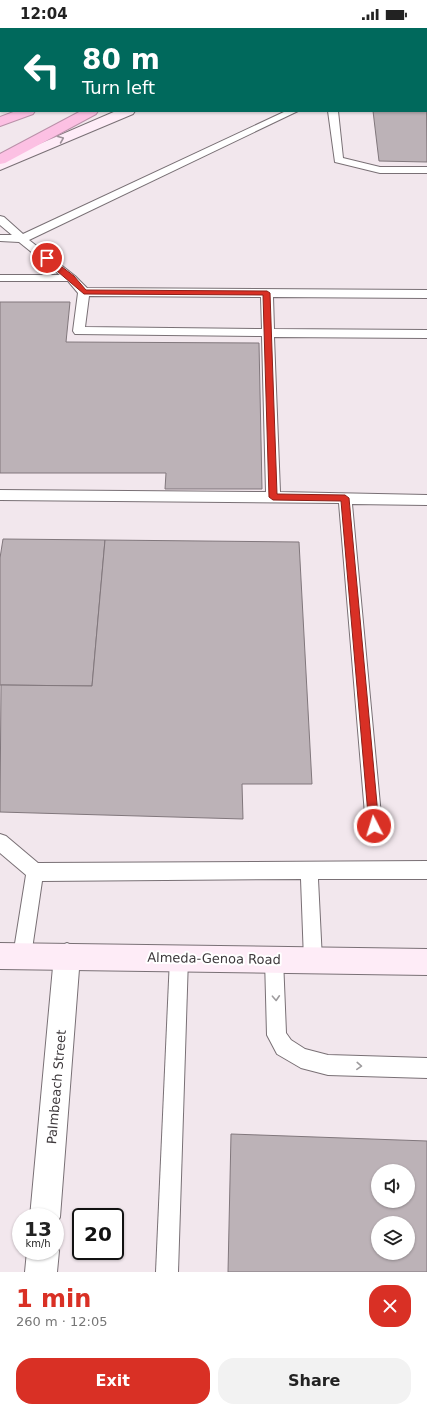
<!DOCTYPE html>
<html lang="en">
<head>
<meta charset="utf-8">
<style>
	body { margin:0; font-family:"DejaVu Sans",sans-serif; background:#f2f2f2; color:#222; height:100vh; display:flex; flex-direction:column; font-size:15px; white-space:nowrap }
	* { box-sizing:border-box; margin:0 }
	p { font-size:13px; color:#767676 }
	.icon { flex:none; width:22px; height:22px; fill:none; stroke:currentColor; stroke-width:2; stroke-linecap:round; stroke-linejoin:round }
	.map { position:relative; height:1244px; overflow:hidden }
	.details { display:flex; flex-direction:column; background:#fff; flex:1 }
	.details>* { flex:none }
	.hud { position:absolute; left:0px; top:0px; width:427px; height:84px; box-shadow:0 1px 3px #0004; background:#00695c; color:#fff; overflow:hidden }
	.fabs { position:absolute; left:371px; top:1136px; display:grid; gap:8px }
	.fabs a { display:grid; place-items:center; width:44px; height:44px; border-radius:50%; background:#fff; box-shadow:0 1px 3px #0004; font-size:20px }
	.speed { position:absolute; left:12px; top:1180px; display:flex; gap:8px; font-size:20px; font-weight:700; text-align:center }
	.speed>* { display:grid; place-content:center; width:52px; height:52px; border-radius:50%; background:#fff; box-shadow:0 1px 3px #0004; line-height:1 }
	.speed small { font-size:10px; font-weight:400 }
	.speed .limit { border:2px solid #111; border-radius:6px; background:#fff; color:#111 }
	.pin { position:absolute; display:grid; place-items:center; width:34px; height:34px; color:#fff; margin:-17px; border:2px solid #fff; border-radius:50%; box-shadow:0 1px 4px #0007 }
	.me { position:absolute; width:44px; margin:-22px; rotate:355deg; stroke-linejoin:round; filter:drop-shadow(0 0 3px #0008) }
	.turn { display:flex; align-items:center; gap:14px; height:84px; padding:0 16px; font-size:18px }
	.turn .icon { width:52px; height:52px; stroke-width:2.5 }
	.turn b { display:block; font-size:28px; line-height:34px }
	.round { display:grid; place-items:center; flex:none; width:42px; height:42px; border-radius:16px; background:#f2f2f2 }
	.overview { display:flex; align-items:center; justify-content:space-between; height:68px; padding:0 16px }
	h1 { font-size:24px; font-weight:800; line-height:30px; color:#d93025 }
	.primary-button { display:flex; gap:8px; margin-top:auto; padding:8px 16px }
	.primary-button a { flex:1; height:46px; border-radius:16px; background:#d93025; color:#fff; font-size:16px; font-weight:800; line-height:46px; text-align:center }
	.primary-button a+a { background:#f2f2f2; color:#222 }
	.status { display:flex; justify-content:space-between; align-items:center; height:28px; padding:0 20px; background:#fff; direction:ltr }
	.status svg { height:11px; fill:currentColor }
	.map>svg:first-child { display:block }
</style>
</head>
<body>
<div class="status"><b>12:04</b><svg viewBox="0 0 49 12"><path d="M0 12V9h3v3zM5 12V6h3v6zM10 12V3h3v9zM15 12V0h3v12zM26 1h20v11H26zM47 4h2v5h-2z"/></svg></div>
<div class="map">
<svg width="427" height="1244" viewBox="0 0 427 1244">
	<rect width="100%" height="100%" fill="#f2e7ed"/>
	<g fill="#bcb2b7" stroke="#81777c" fill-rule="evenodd">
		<polygon points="426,38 427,134 379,133 373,83 426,83"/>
		<polygon points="0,274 70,274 66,314 259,315 262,461 165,461 166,445 0,445"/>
		<polygon points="3,511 105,512 92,658 0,657 0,530"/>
		<polygon points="105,512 299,514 312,756 242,756 243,791 0,784 1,657 92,658"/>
		<path d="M231,1106L427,1113V1244H228ZM378,1143H408V1173H378ZM378,1195H408V1225H378Z"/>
	</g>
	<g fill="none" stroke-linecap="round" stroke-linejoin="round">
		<g stroke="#797075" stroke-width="2">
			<g id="lane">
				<polygon points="385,0 395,0 385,1"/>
				<rect x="426" y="15" width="1" height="6"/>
				<path d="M286,83H298L29,212L75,248L87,260L427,262V270L273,269L274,301L427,302V310L274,309L280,464L427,467V477L352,476L382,798L380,804L374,806L368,804L366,798L339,475L0,472V462L266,464L262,308L75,306L73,303L78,265L68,253H0V247H60L19,214L0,213V207H12L0,197V188L4,189L23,206ZM89,268L261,269L262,301L85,299Z"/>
				<polygon points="328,83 338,83 343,130 380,139 427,139 427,145 380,145 335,134"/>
				<polygon points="0,806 6,808 38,835 427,833 427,851 318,851 322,932 319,938 313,941 307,938 304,932 301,851 42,853 31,928 28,934 22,937 16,934 13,928 26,847 0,825"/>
				<polygon points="179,921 185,924 188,930 178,1244 156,1244 170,930 173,924"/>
				<polygon points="274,922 280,925 283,931 286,1005 291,1012 305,1021 328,1027 427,1030 427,1050 328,1047 301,1040 277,1026 267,1007 265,931 268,925"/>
			</g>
		</g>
		<g stroke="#797075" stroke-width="2">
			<g id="street">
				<polygon points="67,915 76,919 80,928 60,1189 55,1200 55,1189 30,1189 54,928 58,919"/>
				<polygon points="55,1214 59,1223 57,1244 25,1244 27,1223 55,1223"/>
			</g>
		</g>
		<g stroke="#797075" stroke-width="2">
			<g id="secondary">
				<polygon points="1,2 1,10 0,11 0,3"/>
				<polygon points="116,83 135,83 133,86 0,142 0,133"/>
				<polygon points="0,915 427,921 427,947 0,941"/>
			</g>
		</g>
		<g stroke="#ba91a9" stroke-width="2">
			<g id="highway">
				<rect x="0" y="34" width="1" height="8"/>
				<rect x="0" y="61" width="1" height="8"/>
				<polygon points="16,83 35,83 33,86 0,98 0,89"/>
				<polygon points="81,83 98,83 96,86 5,135 0,136 0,126"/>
			</g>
		</g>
		<use href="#lane" fill="#fff" fill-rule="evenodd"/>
		<use href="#street" fill="#fff" fill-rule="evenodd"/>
		<use href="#secondary" fill="#feecf7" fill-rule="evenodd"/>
		<use href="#highway" fill="#fcc0e3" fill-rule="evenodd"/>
	</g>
	<defs><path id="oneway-chevron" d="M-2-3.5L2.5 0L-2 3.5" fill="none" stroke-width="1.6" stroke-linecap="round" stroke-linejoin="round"/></defs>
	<use stroke="#9e929a" href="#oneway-chevron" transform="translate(61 111) rotate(-23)"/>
	<g stroke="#9e9c9e">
		<use href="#oneway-chevron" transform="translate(276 970) rotate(87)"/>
		<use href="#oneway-chevron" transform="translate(359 1038) rotate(3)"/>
	</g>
	<polygon fill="#d93025" stroke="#8d1f18" points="44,229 49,229 74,248 86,262 267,263 270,265 277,466 345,467 349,470 379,798 378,801 374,803 370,801 369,798 341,473 273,472 269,469 263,267 84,266 44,232"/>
	<g text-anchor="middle" stroke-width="4" stroke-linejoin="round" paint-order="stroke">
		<g font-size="13" fill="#3e393c" stroke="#fff">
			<text transform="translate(214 930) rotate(1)" y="5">Almeda-Genoa Road</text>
			<text transform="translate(56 1059) rotate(-85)" y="5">Palmbeach Street</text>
		</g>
	</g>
</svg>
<div class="fabs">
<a><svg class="icon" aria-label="sound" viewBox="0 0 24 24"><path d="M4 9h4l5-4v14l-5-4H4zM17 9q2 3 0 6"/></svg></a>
<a><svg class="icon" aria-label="layers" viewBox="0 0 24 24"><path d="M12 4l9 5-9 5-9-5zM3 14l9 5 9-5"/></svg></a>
</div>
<div class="speed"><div>13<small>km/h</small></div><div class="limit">20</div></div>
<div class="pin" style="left:47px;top:230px;background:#d93025"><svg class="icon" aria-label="arrive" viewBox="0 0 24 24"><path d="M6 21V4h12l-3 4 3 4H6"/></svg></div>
<svg class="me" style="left:374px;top:798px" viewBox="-20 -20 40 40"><circle r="17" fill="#d93025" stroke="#fff" stroke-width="3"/><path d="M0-11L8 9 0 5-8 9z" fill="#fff"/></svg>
<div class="hud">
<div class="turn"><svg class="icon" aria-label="left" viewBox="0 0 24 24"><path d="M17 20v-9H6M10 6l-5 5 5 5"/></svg><div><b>80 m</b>Turn left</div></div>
</div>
</div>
<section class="details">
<div class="overview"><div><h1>1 min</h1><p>260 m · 12:05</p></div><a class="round" style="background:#d93025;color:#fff"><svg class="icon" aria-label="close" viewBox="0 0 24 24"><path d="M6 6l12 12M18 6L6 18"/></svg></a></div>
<div class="primary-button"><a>Exit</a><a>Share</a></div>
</section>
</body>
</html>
